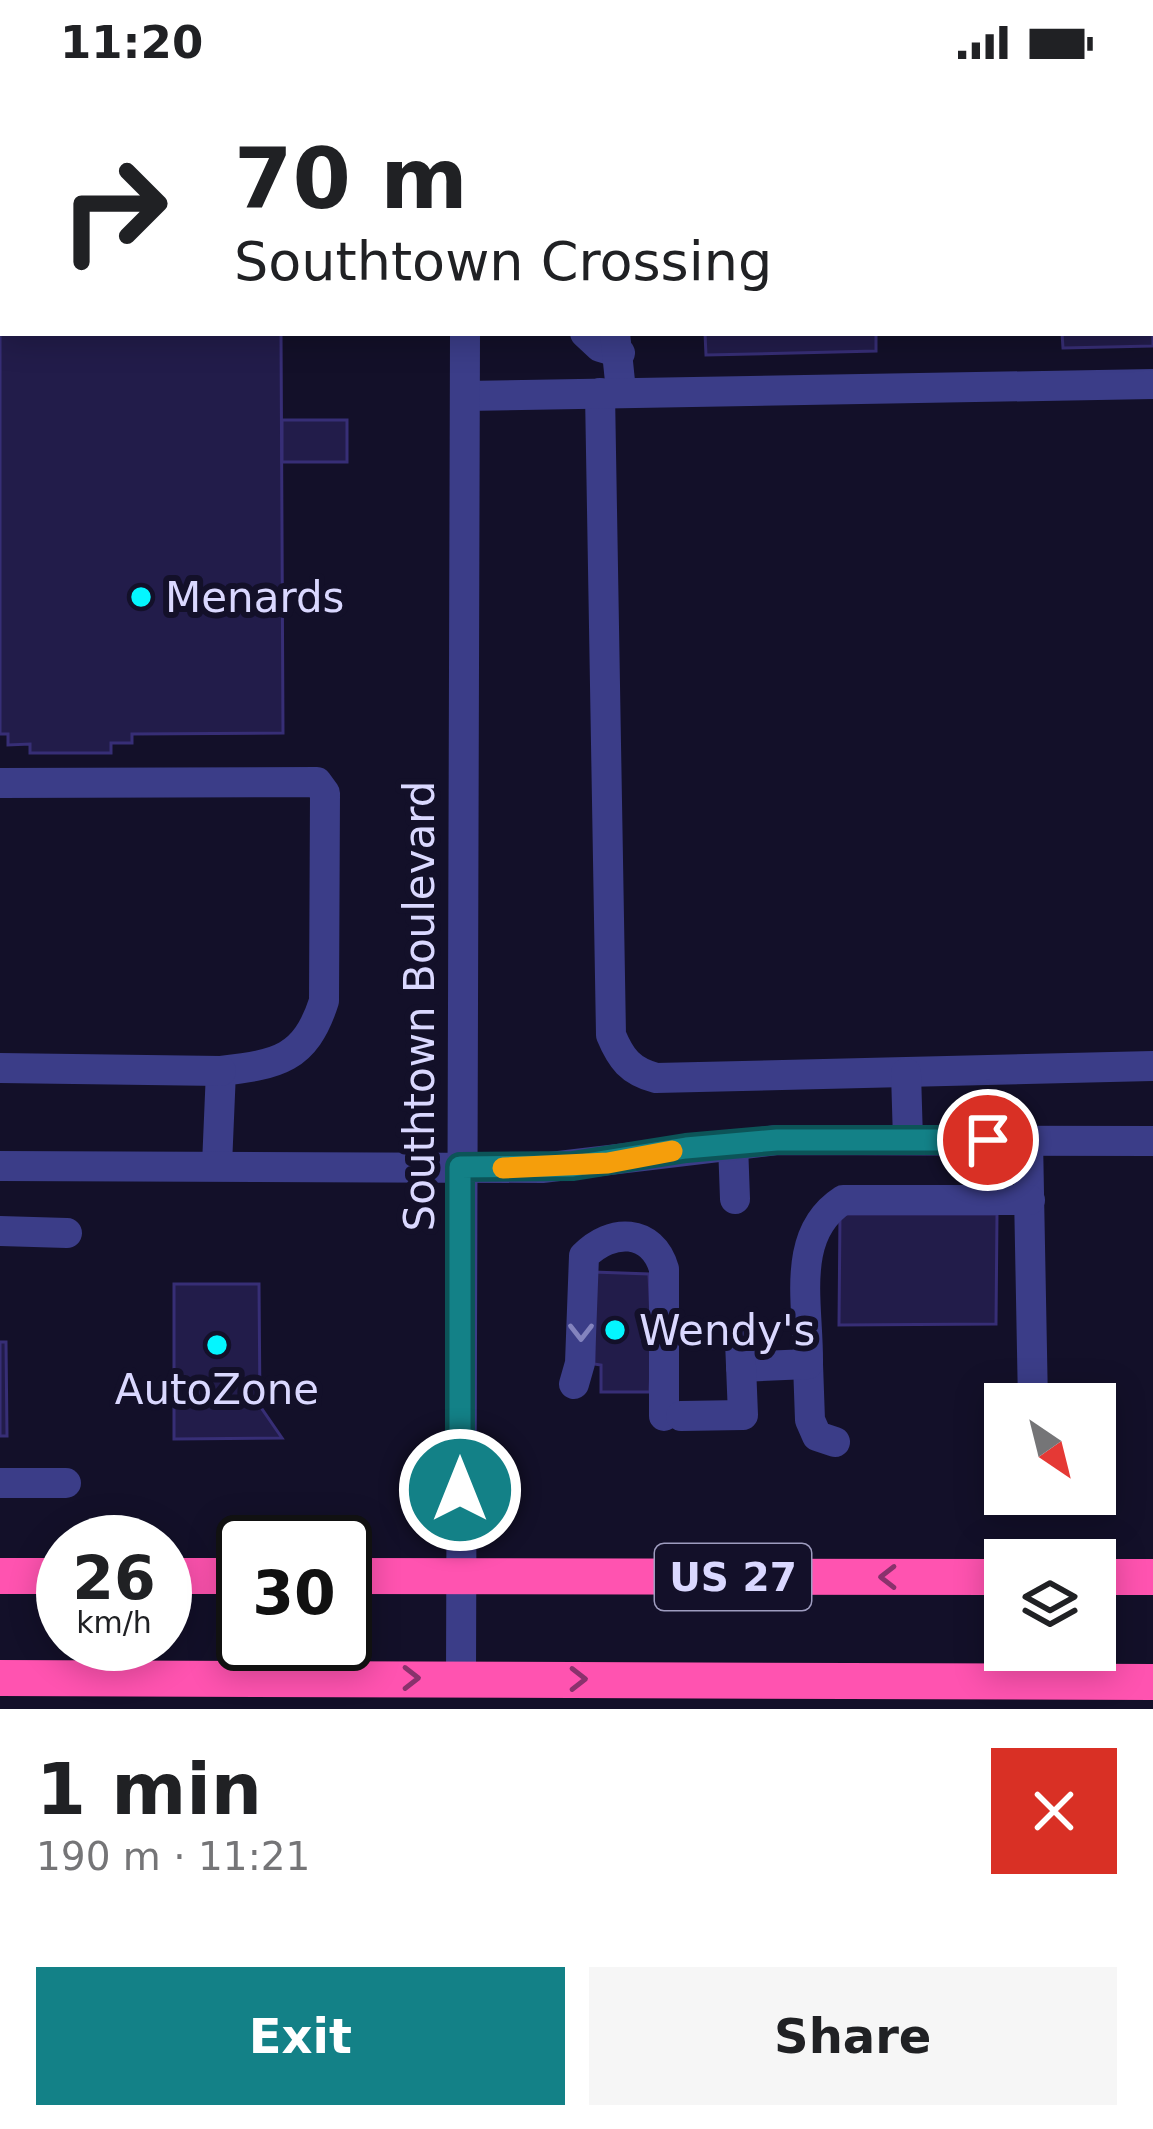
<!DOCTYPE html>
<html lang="en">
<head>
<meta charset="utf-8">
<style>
	body { margin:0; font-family:"DejaVu Sans",sans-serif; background:#f6f6f6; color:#202124; height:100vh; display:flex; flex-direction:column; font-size:45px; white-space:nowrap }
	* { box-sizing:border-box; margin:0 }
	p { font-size:39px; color:#757577 }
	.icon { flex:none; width:66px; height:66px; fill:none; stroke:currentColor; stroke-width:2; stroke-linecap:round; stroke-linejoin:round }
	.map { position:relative; height:1625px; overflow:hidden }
	.drawer { display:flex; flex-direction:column; background:#fff; flex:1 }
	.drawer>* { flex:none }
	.guide { position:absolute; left:0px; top:0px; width:1155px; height:252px; box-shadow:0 6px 30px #0003; background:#fff; color:#202124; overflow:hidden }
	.needle { width:78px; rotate:145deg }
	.tools { position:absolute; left:984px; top:1299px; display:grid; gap:24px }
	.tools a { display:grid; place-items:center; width:132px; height:132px; border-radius:0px; background:#fff; box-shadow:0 6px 30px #0003; font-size:60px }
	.speed { position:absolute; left:36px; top:1431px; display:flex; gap:24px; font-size:60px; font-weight:700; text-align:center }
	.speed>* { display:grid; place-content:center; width:156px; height:156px; border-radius:50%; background:#fff; box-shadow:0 6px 30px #0003; line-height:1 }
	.speed small { font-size:30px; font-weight:400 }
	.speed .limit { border:6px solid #111; border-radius:18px; background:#fff; color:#111 }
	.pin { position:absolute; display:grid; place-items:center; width:102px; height:102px; color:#fff; margin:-51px; border:6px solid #fff; border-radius:50%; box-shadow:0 3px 12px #0007 }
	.me { position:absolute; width:132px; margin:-66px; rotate:0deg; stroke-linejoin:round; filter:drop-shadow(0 0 9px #0008) }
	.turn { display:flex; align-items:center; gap:42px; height:252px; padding:0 36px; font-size:54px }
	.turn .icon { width:156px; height:156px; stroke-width:2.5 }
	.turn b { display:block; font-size:84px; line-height:102px }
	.round { display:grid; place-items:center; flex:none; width:126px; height:126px; border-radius:0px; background:#f6f6f6 }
	.head { display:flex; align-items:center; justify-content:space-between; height:204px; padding:0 36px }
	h1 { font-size:72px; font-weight:700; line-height:90px }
	.button { display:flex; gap:24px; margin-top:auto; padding:24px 36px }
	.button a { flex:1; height:138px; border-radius:0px; background:#138187; color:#fff; font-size:48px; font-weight:700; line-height:138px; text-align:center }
	.button a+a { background:#f6f6f6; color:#202124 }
	.status { display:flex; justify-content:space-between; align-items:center; height:84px; padding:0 60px; background:#fff; direction:ltr }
	.status svg { height:33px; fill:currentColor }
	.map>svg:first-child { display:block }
</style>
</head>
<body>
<div class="status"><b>11:20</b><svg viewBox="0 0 49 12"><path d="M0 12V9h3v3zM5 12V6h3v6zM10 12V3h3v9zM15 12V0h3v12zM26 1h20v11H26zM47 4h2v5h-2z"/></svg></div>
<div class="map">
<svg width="1153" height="1625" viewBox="0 0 1153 1625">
	<rect width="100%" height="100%" fill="#131029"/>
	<g fill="#221c4a" stroke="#372e76" stroke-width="3">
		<polygon points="623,0 1153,0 1153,262 1063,264 1062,249 1152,249 1152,3"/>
		<polygon points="0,126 3,249 281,249 283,649 132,650 132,659 111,659 111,669 30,669 30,660 8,661 8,650 0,650"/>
		<polygon points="705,249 876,249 876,267 706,271"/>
		<rect x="282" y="336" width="65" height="42"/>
		<polygon points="840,1130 997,1130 996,1240 839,1241"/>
		<polygon points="593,1188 649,1190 651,1236 642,1236 642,1255 652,1254 650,1308 601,1308 601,1281 594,1280"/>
		<polygon points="174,1200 259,1200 260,1322 282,1354 174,1355"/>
		<polygon points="0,1258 6,1258 7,1352 0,1352"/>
	</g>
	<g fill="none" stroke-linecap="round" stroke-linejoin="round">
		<g stroke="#3b3d88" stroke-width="30">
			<polyline points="580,0 580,3"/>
			<polyline points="465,3 465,0"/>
			<polyline points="585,249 600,263 620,269"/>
			<polyline points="615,249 621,307"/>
			<path d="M600,309L611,951C621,975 630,987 656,994L1153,982"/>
			<polyline points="465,312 1153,300"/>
			<path d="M0,699L317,698L325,709L324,917C305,976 278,980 221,987L217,1081"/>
			<polyline points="0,984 221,987"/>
			<polyline points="906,989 908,1056"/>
			<polyline points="1028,1056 1033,1320"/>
			<polyline points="733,1060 735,1115"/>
			<polyline points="0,1082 542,1084 777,1056 1153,1057"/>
			<polyline points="0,1147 67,1149"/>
			<polyline points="808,1280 810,1336 817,1352 835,1358"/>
			<path d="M741,1283L808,1280C809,1222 789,1151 843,1116H1030"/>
			<path d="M574,1300L580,1279L584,1172C611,1144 652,1144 664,1185V1332"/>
			<polyline points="681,1332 743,1331 740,1257"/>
			<polyline points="0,1399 66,1399"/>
			<polyline points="461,1594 465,249"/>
		</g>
		<g stroke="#ff53b0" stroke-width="36">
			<polyline points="0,1492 63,1492"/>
			<polyline points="165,1492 243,1492"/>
			<polyline points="345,1492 1005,1493"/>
			<polyline points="1095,1493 1153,1493"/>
			<polyline points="0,1594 1153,1598"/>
		</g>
	</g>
	<defs><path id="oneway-chevron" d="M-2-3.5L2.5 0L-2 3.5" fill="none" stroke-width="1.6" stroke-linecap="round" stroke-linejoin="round" transform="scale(3)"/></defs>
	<use stroke="#8383be" href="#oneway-chevron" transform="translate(581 1248) rotate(90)"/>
	<g stroke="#89326c">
		<use href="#oneway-chevron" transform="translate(888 1493) rotate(-180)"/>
		<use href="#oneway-chevron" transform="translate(411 1594)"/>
		<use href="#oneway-chevron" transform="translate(578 1595)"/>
	</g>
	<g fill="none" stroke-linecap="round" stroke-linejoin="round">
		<g stroke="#0c5458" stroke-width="30">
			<polyline id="route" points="460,1406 460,1083 573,1082 686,1064 777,1056 988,1056"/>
		</g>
		<use href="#route" stroke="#138187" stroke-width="21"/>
		<polyline stroke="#f59e0b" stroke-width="21" points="503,1084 608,1079 672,1067"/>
	</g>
	<g fill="#04f6ff" stroke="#131029" stroke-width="4.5">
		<circle cx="141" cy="513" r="12"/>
		<circle cx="615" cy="1246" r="12"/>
		<circle cx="217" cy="1261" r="12"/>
	</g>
	<g text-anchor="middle" stroke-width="12" stroke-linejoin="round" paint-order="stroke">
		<rect fill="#131029" stroke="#9e9cbf" stroke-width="3" x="655" y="1460" width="156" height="66" rx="9"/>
		<g font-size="39" font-weight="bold" fill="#dad8ff">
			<text x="733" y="1507">US 27</text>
		</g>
		<g font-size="42" fill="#dad8ff" stroke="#131029" text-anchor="start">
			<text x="165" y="528">Menards</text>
			<text x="639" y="1261">Wendy's</text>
			<text x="217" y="1320" text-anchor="middle">AutoZone</text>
		</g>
		<g font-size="42" fill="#dad8ff" stroke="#131029">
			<text transform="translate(419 922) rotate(-90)" y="15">Southtown Boulevard</text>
		</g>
	</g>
</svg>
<div class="tools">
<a><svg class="needle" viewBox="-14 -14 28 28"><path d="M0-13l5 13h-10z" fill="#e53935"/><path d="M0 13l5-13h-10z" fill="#757577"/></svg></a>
<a><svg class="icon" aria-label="layers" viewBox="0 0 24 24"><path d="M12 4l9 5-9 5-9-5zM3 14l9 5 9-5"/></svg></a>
</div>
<div class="speed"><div>26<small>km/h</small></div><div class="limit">30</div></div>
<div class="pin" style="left:988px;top:1056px;background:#d93025"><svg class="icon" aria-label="arrive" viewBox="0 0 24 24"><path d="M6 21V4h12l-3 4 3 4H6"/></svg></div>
<svg class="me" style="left:460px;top:1406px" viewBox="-20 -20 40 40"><circle r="17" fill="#138187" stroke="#fff" stroke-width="3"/><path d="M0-11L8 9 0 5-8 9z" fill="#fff"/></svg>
<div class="guide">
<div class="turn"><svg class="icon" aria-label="right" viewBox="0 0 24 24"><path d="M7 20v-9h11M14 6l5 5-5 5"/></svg><div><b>70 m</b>Southtown Crossing</div></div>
</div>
</div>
<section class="drawer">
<div class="head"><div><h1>1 min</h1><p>190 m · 11:21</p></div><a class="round" style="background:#d93025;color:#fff"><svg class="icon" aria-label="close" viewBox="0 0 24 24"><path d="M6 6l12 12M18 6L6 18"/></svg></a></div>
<div class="button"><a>Exit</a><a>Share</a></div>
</section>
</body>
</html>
